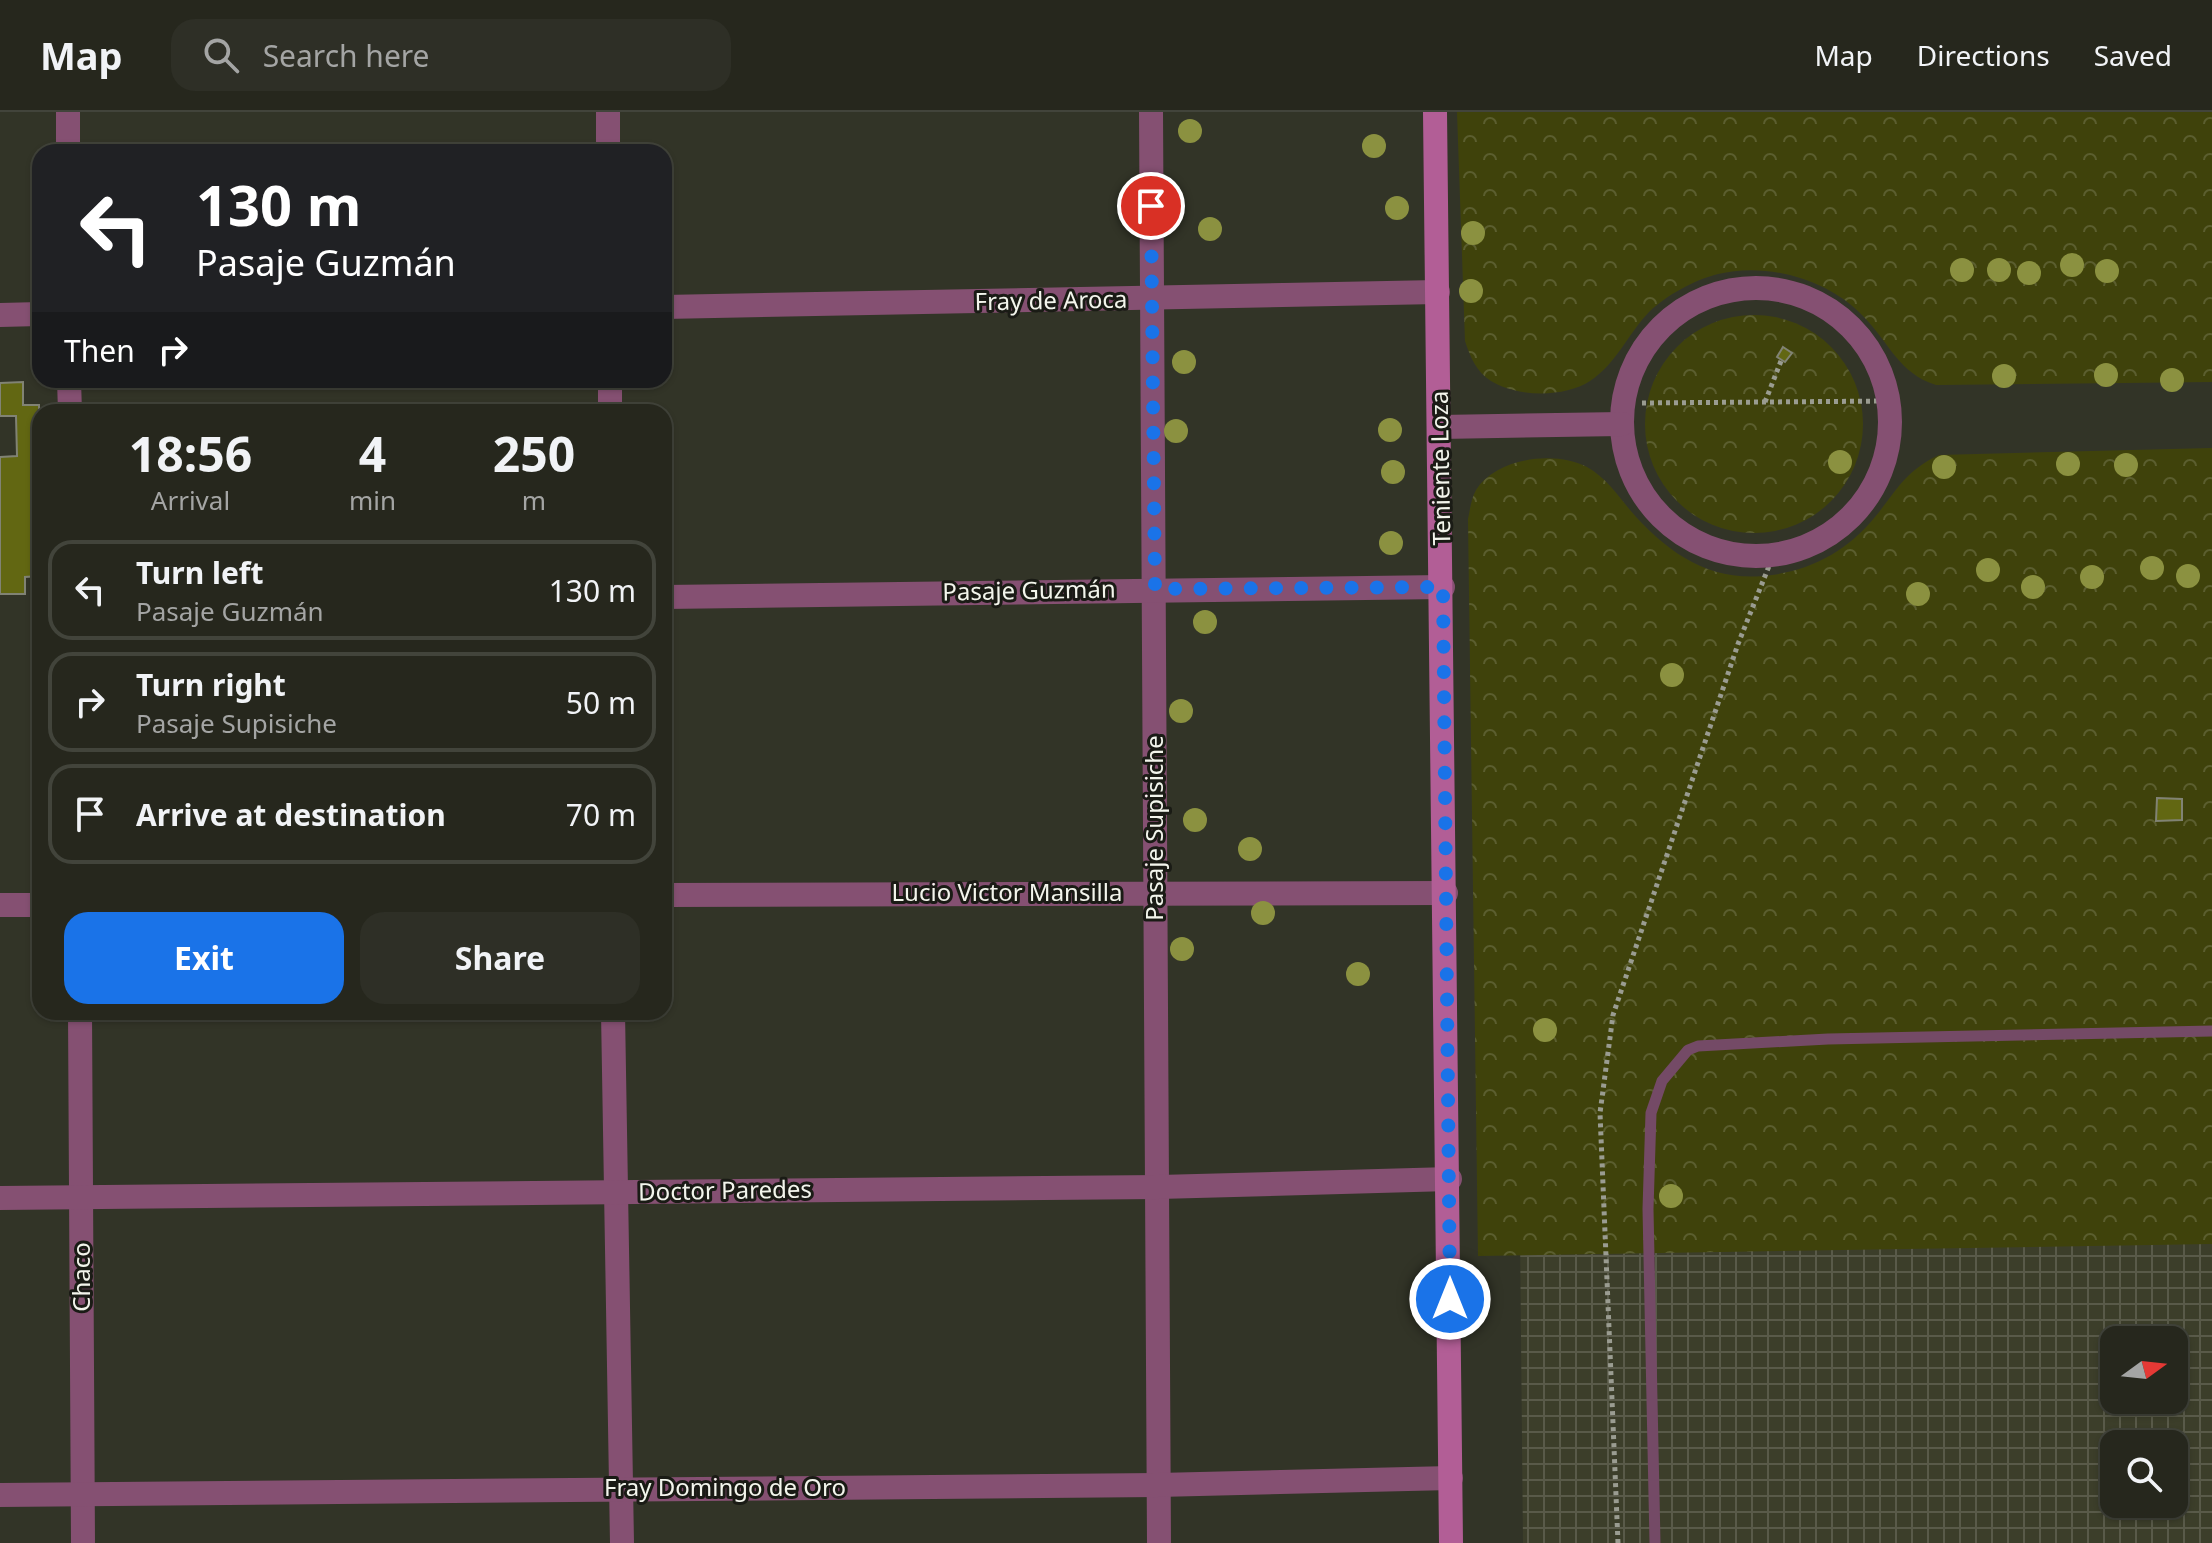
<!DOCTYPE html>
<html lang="en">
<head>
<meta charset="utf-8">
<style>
	body { margin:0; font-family:"Noto Sans",sans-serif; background:#2e2f26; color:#f1f3f6; height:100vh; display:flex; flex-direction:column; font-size:30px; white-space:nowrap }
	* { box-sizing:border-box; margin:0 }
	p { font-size:26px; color:#a4a5a4 }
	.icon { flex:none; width:44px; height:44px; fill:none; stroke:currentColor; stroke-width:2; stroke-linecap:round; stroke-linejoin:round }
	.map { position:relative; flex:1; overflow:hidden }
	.sheet { position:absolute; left:32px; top:292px; width:640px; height:616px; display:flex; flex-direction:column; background:#26271d; border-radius:24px; box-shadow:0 2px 6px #0004,0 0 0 2px #42443b }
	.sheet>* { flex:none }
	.hud { position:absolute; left:32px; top:32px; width:640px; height:244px; border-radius:24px; box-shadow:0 2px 6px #0004,0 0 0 2px #42443b; background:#202124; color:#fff; overflow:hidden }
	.needle { width:52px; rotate:75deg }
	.buttons { position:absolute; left:2100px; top:1214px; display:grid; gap:16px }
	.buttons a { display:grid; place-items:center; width:88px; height:88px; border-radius:16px; background:#26271d; box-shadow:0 2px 6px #0004,0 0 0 2px #42443b; font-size:40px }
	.pin { position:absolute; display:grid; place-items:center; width:68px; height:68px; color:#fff; margin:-34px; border:4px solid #fff; border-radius:50%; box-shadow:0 2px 8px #0007 }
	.me { position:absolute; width:88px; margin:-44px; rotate:0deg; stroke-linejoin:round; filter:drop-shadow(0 0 6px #0008) }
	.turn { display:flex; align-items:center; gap:28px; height:168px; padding:0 32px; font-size:36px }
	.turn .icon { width:104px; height:104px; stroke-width:2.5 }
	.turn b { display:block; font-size:56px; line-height:68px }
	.then { display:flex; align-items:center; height:76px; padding:0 32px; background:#0003; gap:16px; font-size:30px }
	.eta { display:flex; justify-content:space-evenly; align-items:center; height:136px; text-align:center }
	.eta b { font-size:48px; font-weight:700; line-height:56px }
	.button { display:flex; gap:16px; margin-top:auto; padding:16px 32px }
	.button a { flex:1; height:92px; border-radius:24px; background:#1a73e8; color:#fff; font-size:32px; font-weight:700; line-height:92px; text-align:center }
	.button a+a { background:#2e2f26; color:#f1f3f6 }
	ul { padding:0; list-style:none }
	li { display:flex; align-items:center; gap:24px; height:100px; margin:0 16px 12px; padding:0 16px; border:4px solid #42443b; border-radius:24px }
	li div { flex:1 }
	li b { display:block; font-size:30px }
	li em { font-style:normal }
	header { display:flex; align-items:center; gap:48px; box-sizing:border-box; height:112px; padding:0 40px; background:#26271d; border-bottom:2px solid #42443b }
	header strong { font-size:38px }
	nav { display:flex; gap:44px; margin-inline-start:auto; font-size:28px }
	.search { width:560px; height:72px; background:#2e2f26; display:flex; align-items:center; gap:20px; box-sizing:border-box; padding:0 28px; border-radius:24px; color:#a4a5a4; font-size:30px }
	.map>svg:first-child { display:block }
</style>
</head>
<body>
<header>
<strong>Map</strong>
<div class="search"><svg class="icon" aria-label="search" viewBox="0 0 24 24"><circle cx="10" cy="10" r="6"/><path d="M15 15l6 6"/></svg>Search here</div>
<nav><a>Map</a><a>Directions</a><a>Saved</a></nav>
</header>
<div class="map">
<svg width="2212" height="1431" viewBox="0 0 2212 1431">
	<defs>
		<pattern id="industrial-grid" width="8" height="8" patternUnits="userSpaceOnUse" patternTransform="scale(2)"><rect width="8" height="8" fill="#3c3e2a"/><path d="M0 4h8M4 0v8" fill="none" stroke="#595a49"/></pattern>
		<pattern id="forest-crowns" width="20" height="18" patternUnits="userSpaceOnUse" patternTransform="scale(2)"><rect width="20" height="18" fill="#3f420b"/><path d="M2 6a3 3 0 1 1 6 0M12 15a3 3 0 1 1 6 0" fill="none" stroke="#5b5e2f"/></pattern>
	</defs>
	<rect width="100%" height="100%" fill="#323427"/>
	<path fill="url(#industrial-grid)" fill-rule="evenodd" d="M1513,386L1680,477L2212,482V1431H1523ZM2114,1228H2174V1288H2114ZM2114,1332H2174V1392H2114Z"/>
	<g fill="url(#forest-crowns)">
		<path d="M1457,0H2212V270L1936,273C1898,261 1889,230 1863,204C1828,167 1767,150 1718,162C1694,168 1667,183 1649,200C1628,222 1616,252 1590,269C1564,286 1517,285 1491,269C1476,260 1470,244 1465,229Z"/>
		<circle cx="1754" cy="312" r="109"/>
		<path d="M2212,336V1132L1478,1144L1468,407C1470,398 1471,387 1476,378C1496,346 1555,338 1587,355C1605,365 1617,382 1630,398C1668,442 1712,472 1772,463C1814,457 1848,438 1875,405C1898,377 1905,359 1939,343Z"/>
	</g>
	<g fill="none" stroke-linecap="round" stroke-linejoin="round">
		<polyline stroke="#744a66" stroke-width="11" points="1655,1431 1648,1097 1651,1001 1662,969 1688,938 1698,934 1828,927 2212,919"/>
	</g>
	<g fill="#626712" stroke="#818374" stroke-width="2">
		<polygon points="1783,235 1792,241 1785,250 1777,245"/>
		<polygon points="23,270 23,293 39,293 40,464 25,465 25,482 0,482 0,345 17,344 16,304 0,304 0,271"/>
		<polygon points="2157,686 2182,687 2182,708 2156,709"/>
	</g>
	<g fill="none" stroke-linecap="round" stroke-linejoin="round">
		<g stroke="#9a9c91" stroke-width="5" stroke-dasharray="4 4" stroke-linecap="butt">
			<polyline points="1765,290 1781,249"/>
			<polyline points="1642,291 1889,289"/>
			<polyline points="1618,1431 1600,1001 1613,903 1738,532 1773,444"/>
		</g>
		<g stroke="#855072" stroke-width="24">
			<polyline points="608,0 608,40"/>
			<polyline points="1151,0 1159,1431"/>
			<polyline points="68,40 68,0"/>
			<circle cx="1756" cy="310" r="134"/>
			<polyline points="664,195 1438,180"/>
			<polyline points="0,203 40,202"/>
			<polyline points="69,268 70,300"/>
			<polyline points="610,300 610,268"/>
			<polyline points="1440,315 1622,312"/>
			<polyline points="664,485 1443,475"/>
			<polyline points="664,783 1446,781"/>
			<polyline points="0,793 40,793"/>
			<polyline points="80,900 83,1431"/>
			<polyline points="613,900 622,1431"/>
			<polyline points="0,1086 1159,1075 1450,1067"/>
			<polyline points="0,1383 1158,1373 1451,1366"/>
		</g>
		<polyline stroke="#b25e96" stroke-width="24" points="1435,0 1451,1431"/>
	</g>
	<g fill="#8b9140">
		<circle cx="1190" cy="19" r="12"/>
		<circle cx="1374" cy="34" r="12"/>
		<circle cx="1397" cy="96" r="12"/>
		<circle cx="1210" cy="117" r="12"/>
		<circle cx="1473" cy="121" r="12"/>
		<circle cx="2072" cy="153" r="12"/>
		<circle cx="1962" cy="158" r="12"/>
		<circle cx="1999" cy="158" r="12"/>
		<circle cx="2107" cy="159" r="12"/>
		<circle cx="2029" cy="161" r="12"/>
		<circle cx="1471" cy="179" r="12"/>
		<circle cx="1184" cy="250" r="12"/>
		<circle cx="2106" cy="263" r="12"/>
		<circle cx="2004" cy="264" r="12"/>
		<circle cx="2172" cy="268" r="12"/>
		<circle cx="1390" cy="318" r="12"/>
		<circle cx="1176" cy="319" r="12"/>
		<circle cx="1840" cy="350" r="12"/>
		<circle cx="2068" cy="352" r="12"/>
		<circle cx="2126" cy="353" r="12"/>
		<circle cx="1944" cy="355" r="12"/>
		<circle cx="1393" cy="360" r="12"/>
		<circle cx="1391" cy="431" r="12"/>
		<circle cx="2152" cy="456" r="12"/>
		<circle cx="1988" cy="458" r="12"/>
		<circle cx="2188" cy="464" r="12"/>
		<circle cx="2092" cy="465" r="12"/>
		<circle cx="2033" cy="475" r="12"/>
		<circle cx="1918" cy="482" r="12"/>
		<circle cx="1205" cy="510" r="12"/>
		<circle cx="1672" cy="563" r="12"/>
		<circle cx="1181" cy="599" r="12"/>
		<circle cx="1195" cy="708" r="12"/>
		<circle cx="1250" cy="737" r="12"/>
		<circle cx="1263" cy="801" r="12"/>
		<circle cx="1182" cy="837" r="12"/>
		<circle cx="1358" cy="862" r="12"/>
		<circle cx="1545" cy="918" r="12"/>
		<circle cx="1671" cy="1084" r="12"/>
	</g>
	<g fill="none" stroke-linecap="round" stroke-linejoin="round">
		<polyline stroke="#1a73e8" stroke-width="14" stroke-dasharray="0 25.2" points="1151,94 1155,477 1443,475 1450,1187"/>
	</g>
	<g text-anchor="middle" stroke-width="6" stroke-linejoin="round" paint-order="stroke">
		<g font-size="24" fill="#f3f5ec" stroke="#1a1b15">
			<text transform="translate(1051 189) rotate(-1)" y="8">Fray de Aroca</text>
			<text transform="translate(1441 356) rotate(-91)" y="8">Teniente Loza</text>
			<text transform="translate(1029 479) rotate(-1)" y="8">Pasaje Guzmán</text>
			<text transform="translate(1155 716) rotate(-90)" y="8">Pasaje Supisiche</text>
			<text x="1007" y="789">Lucio Victor Mansilla</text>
			<text transform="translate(725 1079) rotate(-1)" y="8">Doctor Paredes</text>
			<text transform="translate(82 1165) rotate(-90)" y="8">Chaco</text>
			<text x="725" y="1384">Fray Domingo de Oro</text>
		</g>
	</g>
</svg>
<div class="buttons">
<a><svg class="needle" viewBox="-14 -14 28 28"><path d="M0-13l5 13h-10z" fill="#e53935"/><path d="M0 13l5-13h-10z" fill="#a4a5a4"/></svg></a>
<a><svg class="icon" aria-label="search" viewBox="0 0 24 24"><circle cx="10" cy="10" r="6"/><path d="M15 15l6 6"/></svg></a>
</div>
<div class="pin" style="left:1151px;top:94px;background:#d93025"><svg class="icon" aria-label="arrive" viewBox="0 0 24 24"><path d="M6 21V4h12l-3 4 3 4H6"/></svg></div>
<svg class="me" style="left:1450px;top:1187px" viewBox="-20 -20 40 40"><circle r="17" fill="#1a73e8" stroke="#fff" stroke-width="3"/><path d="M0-11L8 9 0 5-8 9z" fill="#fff"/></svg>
<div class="hud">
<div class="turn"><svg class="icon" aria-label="left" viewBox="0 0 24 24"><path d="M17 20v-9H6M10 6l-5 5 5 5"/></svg><div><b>130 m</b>Pasaje Guzmán</div></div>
<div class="then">Then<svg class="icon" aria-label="right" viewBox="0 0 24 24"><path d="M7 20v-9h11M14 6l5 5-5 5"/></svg></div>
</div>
<section class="sheet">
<div class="eta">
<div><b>18:56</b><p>Arrival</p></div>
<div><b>4</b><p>min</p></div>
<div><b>250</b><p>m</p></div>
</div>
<ul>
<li><svg class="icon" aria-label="left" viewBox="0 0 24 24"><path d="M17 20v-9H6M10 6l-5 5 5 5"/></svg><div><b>Turn left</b><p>Pasaje Guzmán</p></div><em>130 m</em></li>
<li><svg class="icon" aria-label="right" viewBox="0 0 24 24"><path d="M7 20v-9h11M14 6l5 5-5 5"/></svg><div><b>Turn right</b><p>Pasaje Supisiche</p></div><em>50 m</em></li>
<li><svg class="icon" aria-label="arrive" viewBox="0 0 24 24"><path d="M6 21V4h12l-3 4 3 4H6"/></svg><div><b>Arrive at destination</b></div><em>70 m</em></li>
</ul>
<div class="button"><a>Exit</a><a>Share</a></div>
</section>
</div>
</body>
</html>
